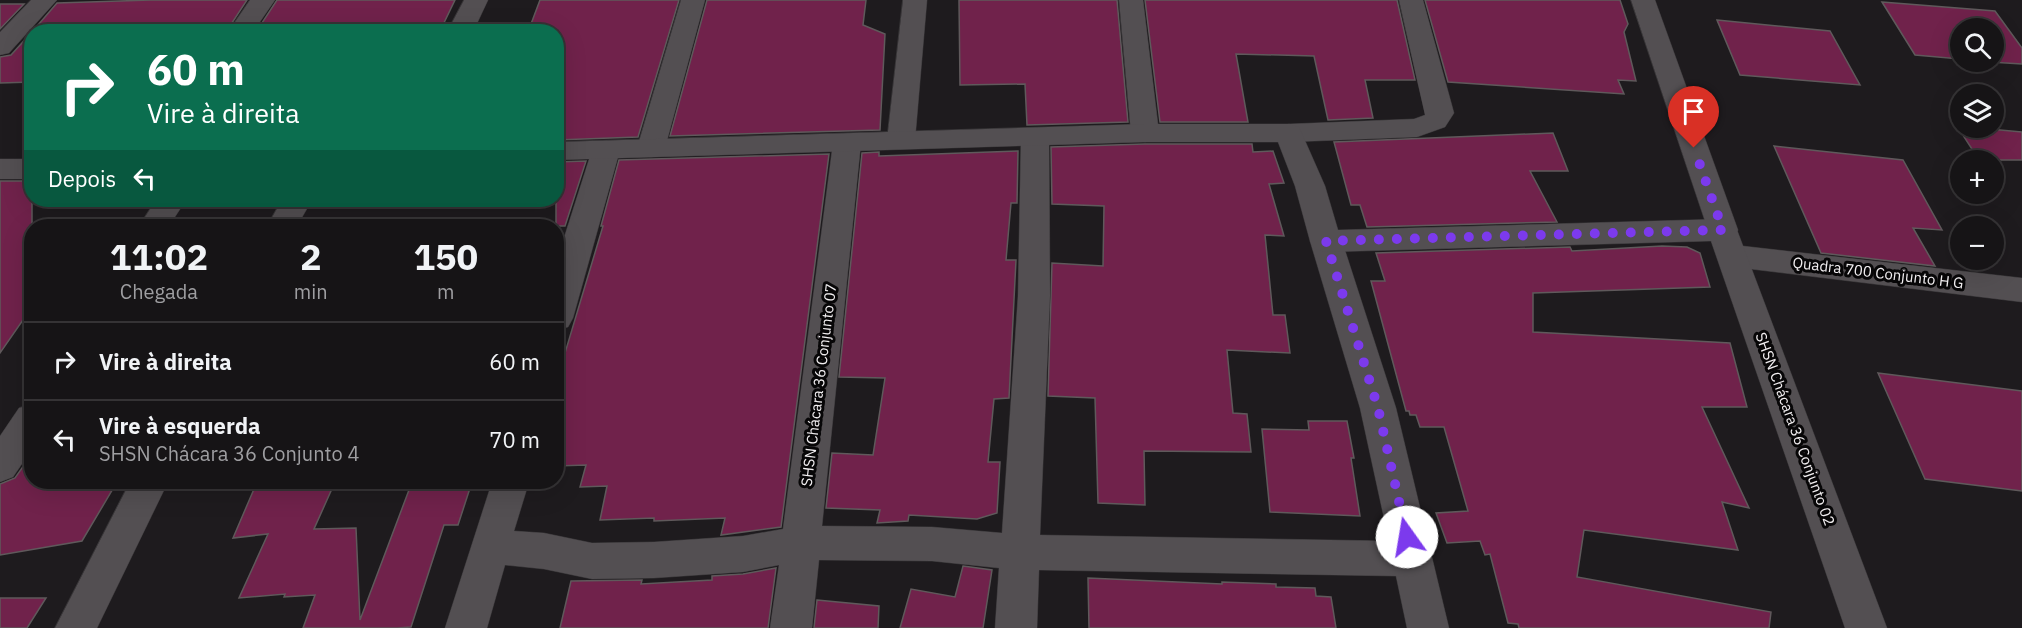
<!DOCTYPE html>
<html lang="pt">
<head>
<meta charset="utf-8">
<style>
	body { margin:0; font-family:"IBM Plex Sans",sans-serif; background:#1f1d1f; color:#f1f3f6; height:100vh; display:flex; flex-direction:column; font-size:22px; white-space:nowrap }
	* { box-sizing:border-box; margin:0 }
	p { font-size:20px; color:#9e9ea1 }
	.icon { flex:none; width:33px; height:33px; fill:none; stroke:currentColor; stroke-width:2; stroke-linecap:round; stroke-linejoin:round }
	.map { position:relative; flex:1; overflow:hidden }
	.panel { position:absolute; left:24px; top:219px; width:540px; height:270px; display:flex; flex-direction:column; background:#161416; border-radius:24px; box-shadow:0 6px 24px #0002,0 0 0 2px #353335 }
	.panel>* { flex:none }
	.banner { position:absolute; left:24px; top:24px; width:540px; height:183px; border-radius:24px; box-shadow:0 6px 24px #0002,0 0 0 2px #353335; background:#0b6e4f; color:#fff; overflow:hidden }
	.tools { position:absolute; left:1950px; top:18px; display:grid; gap:12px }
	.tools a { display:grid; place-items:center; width:54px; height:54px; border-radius:50%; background:#161416; box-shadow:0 6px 24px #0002,0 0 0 2px #353335; font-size:30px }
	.pin { position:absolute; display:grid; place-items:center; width:51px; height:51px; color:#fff; margin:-62px -26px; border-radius:50% 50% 50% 0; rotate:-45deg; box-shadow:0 0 6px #0007 }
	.pin .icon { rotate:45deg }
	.me { position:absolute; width:66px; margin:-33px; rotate:347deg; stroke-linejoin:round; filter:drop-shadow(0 0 4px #0008) }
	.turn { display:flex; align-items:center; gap:21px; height:126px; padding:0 24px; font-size:27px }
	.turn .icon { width:78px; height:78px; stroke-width:2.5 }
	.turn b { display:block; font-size:42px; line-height:51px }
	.then { display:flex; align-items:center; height:57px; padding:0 24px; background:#0003; gap:12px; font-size:22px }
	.eta { display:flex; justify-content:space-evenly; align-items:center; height:102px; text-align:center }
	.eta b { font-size:36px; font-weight:700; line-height:42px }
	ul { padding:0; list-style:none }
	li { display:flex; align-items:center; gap:18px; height:78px; padding:0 24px; border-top:2px solid #353335 }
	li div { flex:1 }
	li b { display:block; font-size:22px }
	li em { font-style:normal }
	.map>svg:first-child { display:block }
</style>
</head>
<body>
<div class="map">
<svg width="2022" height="628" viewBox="0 0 2022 628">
	<rect width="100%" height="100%" fill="#1e1b1e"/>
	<g fill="#70224b" stroke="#5f595b" stroke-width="1.5">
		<polygon points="151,0 247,0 226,32 32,32 57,3"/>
		<polygon points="277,0 455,0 440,31 256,32"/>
		<polygon points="540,0 679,0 638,137 556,140 556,32 528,32"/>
		<polygon points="707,0 866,0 863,25 885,34 880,130 670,136"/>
		<polygon points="959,0 1117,0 1128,122 1027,125 1025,84 960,85"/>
		<polygon points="1145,0 1397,0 1415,80 1365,80 1373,118 1328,120 1314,56 1236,54 1248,122 1160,122"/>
		<polygon points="1425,0 1620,0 1628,24 1624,32 1636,81 1618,80 1624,94 1448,82"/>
		<polygon points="1882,2 1995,11 2022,48 2022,64 1990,62 1994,62 1994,28 1960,28 1960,59 1915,55"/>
		<polygon points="0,4 24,4 0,29"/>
		<polygon points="1717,20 1830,31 1860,85 1740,75"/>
		<polygon points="32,32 32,82 0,83 0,57 11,55"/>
		<polygon points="1957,126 2022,132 2022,160 1979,160"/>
		<polygon points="1553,133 1568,171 1530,171 1557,222 1367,227 1360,205 1351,205 1334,142"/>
		<polygon points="1145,144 1252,144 1253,152 1273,151 1284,183 1269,184 1284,236 1265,235 1273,315 1285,315 1290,353 1227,350 1233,413 1247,414 1251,452 1144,451 1145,505 1098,503 1095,398 1048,396 1052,263 1103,266 1104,206 1052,204 1051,147"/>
		<polygon points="1774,146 1903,160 1942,230 1913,228 1935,266 1821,253"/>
		<polygon points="1018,151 1017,203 1011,203 1006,260 1016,260 1009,398 994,399 988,462 1000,462 997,513 977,519 909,515 908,521 877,523 880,510 826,508 832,453 873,455 885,378 839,377 862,153 879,152 879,156"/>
		<polygon points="829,154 781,527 721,535 725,518 654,521 654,518 600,520 607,486 580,487 586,465 556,466 556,383 603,226 601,226 619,160"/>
		<polygon points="586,161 565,226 556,226 556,162"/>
		<polygon points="0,181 32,181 32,307 0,353"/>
		<polygon points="1662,246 1687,247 1700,253 1710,287 1533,293 1533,332 1730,343 1747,407 1702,407 1749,508 1722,502 1738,550 1584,530 1577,577 1771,612 1769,628 1519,628 1518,624 1508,623 1490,554 1485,555 1480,541 1447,543 1436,513 1468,511 1444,427 1420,427 1416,415 1410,415 1409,411 1406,411 1371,281 1385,281 1376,253 1570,247 1572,251"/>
		<polygon points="1878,373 2022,391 2022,491 1925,479"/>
		<polygon points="1308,421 1347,421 1354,458 1351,458 1360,516 1270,512 1262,429 1309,430"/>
		<polygon points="32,454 32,482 117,482 82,541 0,555 0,484 15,478"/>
		<polygon points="257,482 335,482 314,529 356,528 360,620 412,482 472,482 458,525 444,525 411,627 397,628 303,628 315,595 284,597 285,594 239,598 268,534 233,538"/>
		<polygon points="963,566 992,570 983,628 900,628 911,589 955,597"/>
		<polygon points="776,568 768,628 560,628 571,581 642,580 641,584 712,580 712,576 743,574"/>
		<polygon points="1088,578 1222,584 1222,582 1276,584 1276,587 1315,588 1316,596 1331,597 1336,628 1089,628"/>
		<polygon points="0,598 46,598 27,628 0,628"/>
		<polygon points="817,600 879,606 878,628 814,628"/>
	</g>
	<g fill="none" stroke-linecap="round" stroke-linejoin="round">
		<g stroke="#373537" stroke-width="1">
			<g id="street">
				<polygon points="31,0 57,0 9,53 0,55 0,32"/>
				<polygon points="250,0 275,0 253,32 228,32"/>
				<polygon points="464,0 488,0 473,32 447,32"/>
				<polygon points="681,0 705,0 665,148 661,155 651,157 641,155 637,148"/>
				<polygon points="903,0 927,0 915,140 911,147 901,149 891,147 887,140"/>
				<polygon points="1119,0 1143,0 1159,133 1155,139 1145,142 1135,139 1131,133"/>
				<polygon points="1399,0 1423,0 1454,113 1445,127 1417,137 1289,142 1279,139 1275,133 1279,127 1289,124 1414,119 1425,115"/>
				<polygon points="1631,0 1655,0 1738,230 1734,238 1723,241 1712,238 1708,230"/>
				<polygon points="1035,128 1045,130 1049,137 1050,296 1040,535 1389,541 1360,408 1310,241 1315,233 1326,230 1337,233 1342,241 1396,408 1449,628 1407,628 1396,576 1039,570 1037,628 995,628 999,568 932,561 819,560 812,628 770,628 779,565 743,572 654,578 592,579 544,569 505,565 487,628 445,628 492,482 529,482 514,531 544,533 592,543 654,542 743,536 783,529 833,143 837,136 847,134 857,136 861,143 822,526 932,527 1002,533 1018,296 1021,137 1025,130"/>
				<polygon points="606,141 616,143 620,150 573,318 568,327 556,330 556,263 592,150 596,143"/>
				<polygon points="156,200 186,200 169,226 139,226"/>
				<polygon points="282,200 312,200 297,226 267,226"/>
				<polygon points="1734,245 2022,278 2022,302 1734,267 1723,264 1718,256 1723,248"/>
				<polygon points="32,404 32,449 13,477 0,482 0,436 19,408"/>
				<polygon points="130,482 168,482 97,628 55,628"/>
			</g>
		</g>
		<g stroke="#373537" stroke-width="1">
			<g id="secondary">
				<polygon points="1145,124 1289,124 1299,127 1325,186 1338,230 1723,219 1734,222 1887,628 1845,628 1711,241 1326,252 1315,249 1310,241 1295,186 1278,142 1145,142 556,160 556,142"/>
				<rect x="0" y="159" width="32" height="20"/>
			</g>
		</g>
		<use href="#street" fill="#534f52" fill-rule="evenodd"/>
		<use href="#secondary" fill="#534f52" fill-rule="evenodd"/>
	</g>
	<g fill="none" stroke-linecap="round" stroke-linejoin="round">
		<polyline stroke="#7c3aed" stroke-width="10" stroke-dasharray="0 18" points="1407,537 1378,408 1326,241 1723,230 1694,148"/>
	</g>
	<g text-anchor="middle" stroke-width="6" stroke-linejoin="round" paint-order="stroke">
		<g font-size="15" fill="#f2eff1" stroke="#070607">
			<text transform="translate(1878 273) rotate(7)" y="5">Quadra 700 Conjunto H G</text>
			<text transform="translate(819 385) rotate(-83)" y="5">SHSN Chácara 36 Conjunto 07</text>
			<text transform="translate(1795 429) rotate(70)" y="5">SHSN Chácara 36 Conjunto 02</text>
		</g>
	</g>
</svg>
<div class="tools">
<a><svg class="icon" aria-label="search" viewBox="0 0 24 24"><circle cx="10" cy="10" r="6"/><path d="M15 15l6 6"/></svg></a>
<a><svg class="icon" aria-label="layers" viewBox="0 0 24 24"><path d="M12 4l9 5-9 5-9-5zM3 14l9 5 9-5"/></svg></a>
<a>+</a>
<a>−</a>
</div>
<div class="pin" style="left:1694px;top:148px;background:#d93025"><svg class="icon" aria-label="arrive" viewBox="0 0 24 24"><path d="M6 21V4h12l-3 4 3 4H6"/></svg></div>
<svg class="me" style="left:1407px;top:537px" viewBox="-20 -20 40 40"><circle r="19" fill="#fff"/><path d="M0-13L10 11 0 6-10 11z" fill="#7c3aed"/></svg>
<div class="banner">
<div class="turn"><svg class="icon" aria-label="right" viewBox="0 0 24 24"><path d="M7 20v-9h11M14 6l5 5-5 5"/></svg><div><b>60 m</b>Vire à direita</div></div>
<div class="then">Depois<svg class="icon" aria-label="left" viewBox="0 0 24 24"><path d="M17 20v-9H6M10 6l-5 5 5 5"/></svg></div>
</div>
<section class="panel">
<div class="eta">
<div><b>11:02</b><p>Chegada</p></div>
<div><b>2</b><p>min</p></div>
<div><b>150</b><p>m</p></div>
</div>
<ul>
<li><svg class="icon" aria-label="right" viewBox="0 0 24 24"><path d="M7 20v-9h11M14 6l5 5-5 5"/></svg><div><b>Vire à direita</b></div><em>60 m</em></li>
<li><svg class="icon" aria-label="left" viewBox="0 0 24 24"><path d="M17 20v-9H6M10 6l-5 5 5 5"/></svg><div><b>Vire à esquerda</b><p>SHSN Chácara 36 Conjunto 4</p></div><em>70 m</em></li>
</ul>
</section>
</div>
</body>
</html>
